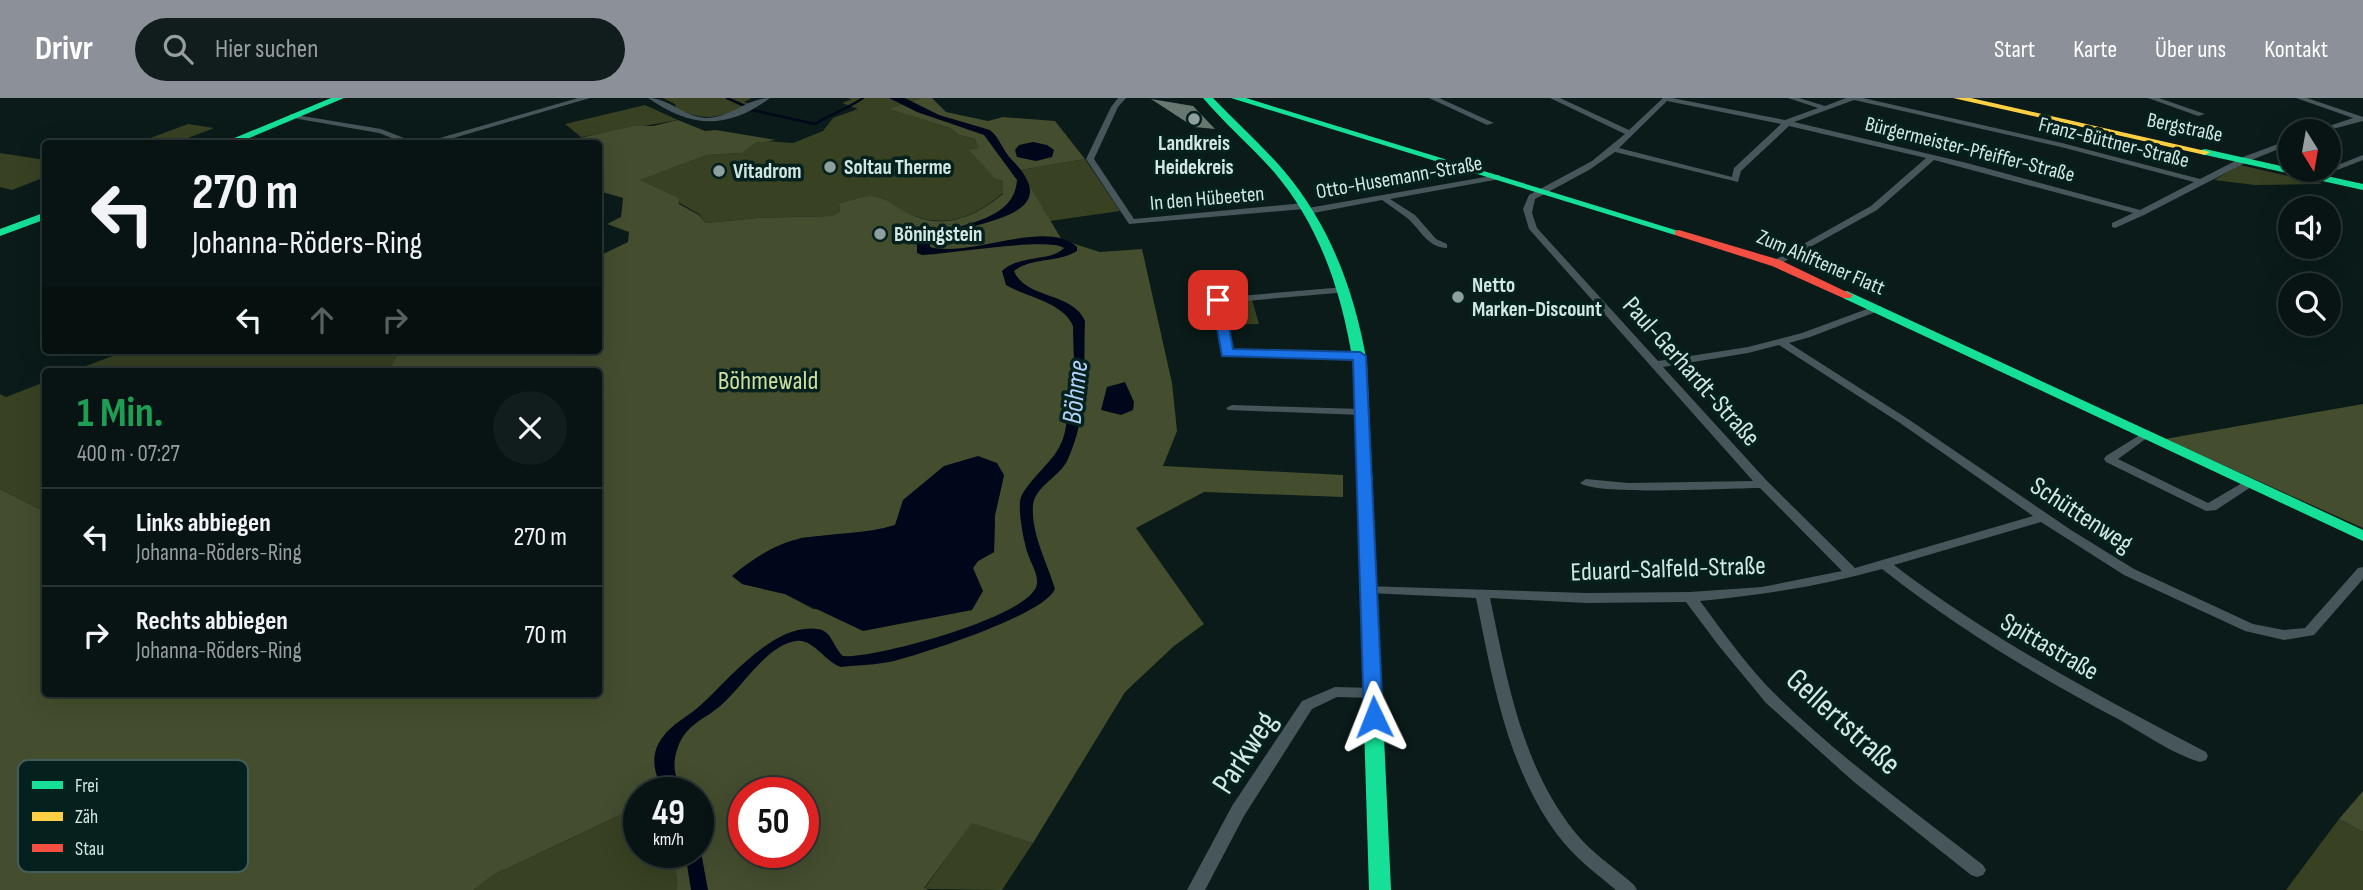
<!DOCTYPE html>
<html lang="de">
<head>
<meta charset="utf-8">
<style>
	body { margin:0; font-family:"Sofia Sans Condensed",sans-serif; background:#111d1c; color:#f1f3f6; height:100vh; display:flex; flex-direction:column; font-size:26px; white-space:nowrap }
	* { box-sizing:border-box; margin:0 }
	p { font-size:23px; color:#989ea0 }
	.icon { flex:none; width:38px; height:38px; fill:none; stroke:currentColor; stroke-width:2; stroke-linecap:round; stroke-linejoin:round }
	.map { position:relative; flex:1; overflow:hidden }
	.details { position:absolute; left:42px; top:270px; width:560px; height:329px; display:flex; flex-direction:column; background:#081413; border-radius:7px; box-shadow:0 7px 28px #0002,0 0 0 2px #293333 }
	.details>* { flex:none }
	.hud { position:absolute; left:42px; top:42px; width:560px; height:214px; border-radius:7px; box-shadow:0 7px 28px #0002,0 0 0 2px #293333; background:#081413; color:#f1f3f6; overflow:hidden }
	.needle { width:46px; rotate:169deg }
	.controls { position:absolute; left:2278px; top:21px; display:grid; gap:14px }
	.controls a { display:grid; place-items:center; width:63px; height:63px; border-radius:50%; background:#081413; box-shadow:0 7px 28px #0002,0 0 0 2px #293333; font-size:35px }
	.speed { position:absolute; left:623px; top:679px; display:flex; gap:14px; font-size:35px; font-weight:700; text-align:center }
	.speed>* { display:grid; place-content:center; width:91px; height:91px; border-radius:50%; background:#081413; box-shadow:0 7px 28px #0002,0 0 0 2px #293333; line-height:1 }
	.speed small { font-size:18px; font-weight:400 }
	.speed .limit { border:10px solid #d22; background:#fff; color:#111 }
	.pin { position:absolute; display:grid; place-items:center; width:60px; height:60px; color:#fff; margin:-30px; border-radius:14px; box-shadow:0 4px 10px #0006 }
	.me { position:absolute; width:77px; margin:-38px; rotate:358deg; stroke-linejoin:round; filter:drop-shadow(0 0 5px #0008) }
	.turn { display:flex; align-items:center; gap:24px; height:147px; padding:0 35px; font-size:32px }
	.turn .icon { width:91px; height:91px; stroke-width:2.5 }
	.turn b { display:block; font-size:49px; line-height:60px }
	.lanes { display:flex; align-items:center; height:66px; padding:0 35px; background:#0003; justify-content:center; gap:35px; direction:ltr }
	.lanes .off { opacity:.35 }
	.round { display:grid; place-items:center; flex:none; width:74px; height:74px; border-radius:37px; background:#111d1c }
	.head { display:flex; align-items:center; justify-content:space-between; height:119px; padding:0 35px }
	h1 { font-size:42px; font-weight:700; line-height:52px; color:#1e9e55 }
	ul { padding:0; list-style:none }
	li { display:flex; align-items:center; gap:21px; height:98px; padding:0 35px; border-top:2px solid #293333 }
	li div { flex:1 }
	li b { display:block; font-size:26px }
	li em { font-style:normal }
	header { display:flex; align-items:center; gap:42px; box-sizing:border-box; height:98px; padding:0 35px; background:#8c9099; color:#fff }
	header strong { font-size:33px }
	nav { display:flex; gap:38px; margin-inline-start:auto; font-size:24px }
	.search { width:490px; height:63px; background:#111d1c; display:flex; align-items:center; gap:18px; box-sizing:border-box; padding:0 24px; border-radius:38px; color:#989ea0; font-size:26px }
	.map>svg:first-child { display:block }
</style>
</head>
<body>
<header>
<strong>Drivr</strong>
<div class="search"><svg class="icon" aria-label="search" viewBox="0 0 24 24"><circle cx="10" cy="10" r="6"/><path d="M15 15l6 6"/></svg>Hier suchen</div>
<nav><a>Start</a><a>Karte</a><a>Über uns</a><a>Kontakt</a></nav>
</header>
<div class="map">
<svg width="2363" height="792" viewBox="0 0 2363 792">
	<rect width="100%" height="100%" fill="#0a1b19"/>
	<g fill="#384122">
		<path d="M663,0H752L744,4L750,6C719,20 708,24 676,11L675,6Z"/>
		<path d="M846,0H921L890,11L950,30L959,37L975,41L980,50L970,52L1003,82V95C976,118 947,131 912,117C899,112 887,99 872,98C862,98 850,104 839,105L840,113L832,118L757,120L706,125L699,116L639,82L707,57L743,55L755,45L765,43L793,45L823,33L833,20L858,11L842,5L852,1Z"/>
		<polygon points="645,7 678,22 581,39 565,26"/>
		<polygon points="188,26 214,30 175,45 137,45"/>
		<polygon points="0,55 45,62 45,79 12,92 0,89"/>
		<polygon points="1085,61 1120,113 1050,123 1020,72"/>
		<polygon points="2240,67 2323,86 2255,87 2214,82"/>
		<polygon points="1252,202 1259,226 1226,227 1222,207 1226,204"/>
		<polygon points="128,252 400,252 391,268 380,273 73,273"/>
		<polygon points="45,284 45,414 0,391 0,296 6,299"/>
		<polygon points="639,708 639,754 675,754 677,792 474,792 493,777"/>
		<polygon points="2339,721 2363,734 2363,792 2286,792"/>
		<polygon points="972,724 1033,745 1002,792 924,791"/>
	</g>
	<g fill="#444d2e" fill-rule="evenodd">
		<path d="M921,0H932L946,14L988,23L1003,19L1055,23L1085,61L1020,72L1062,142L1100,154L1142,151L1172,285L1177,333L1163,368L1343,377V399L1204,394L1136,430L1204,526L1174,548L1125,594L1033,745L972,725L924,790L928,792H677L675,754H698V695H639V708L493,777L474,792H0V391L45,414L46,595H598V273H380L391,268L400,252H598L599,158L628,144L629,134L607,126L621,119L623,100L599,93L598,46L557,45L634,28H653L678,22L705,33L716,32L776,42L755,45L743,55L707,57L640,82L678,100L679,106L699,117L706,125L757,120L832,118L840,113L839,105C849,104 861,98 871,98C884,98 898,110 910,116C944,133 976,118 1003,96V82L996,81L969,52L979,50L975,41L959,37L950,30L889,11ZM1004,377L995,417L994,454L978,463L973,470L972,512L930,518L813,511L785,496L742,486L800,440L875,433L896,427ZM744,695H803V754H744Z"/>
		<polygon points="2363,306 2363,430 2165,341"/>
		<polygon points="2363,693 2363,734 2339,721"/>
	</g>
	<g fill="#01071b">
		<path d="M889,0H905L939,17L990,32C1000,40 1003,53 1012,62C1074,125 958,122 930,145V149C969,160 1047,120 1077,149V153C1058,165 1032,159 1014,173C1025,201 1073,194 1085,223C1083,272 1089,315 1068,361C1061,378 1035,388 1033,407C1031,436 1047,464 1055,491C1044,517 925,555 894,563C877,567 858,567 841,569C825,564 813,540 796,543C765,548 742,590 719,609C703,622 686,627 678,649C671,668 675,679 684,695H666C654,679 649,657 662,640C672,625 691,617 703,605C730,580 775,524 818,531C832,533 833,549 843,558C873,561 1033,518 1037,486C1038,475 1031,466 1028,456C1024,445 1017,410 1021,399C1027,385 1048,367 1057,353C1070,333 1066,312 1069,291C1070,284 1074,277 1074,270C1074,256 1073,242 1073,228C1063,204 1026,199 1006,187L1002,173C1020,156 1051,164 1064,150C1048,139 949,156 922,157L917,155V145C950,124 1014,128 1017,82L984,37L917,14Z"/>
		<polygon points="1033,44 1047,47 1054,52 1052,59 1036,63 1017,59 1015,52 1019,47"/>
		<polygon points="1125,284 1134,304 1133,312 1121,317 1101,312 1107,289"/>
		<path d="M978,358L997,365L1004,377L995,417L994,454L978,463L973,470L983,493L972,512L863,533L785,496L742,486L732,478C752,461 776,445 803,440C834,435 865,436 895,427L903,402L944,368Z"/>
		<polygon points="698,738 708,792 691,792 685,754 698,754"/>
	</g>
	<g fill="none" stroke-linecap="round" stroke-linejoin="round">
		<g stroke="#01071b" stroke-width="2.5">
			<polyline points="727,0 745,8"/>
			<path d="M752,12L815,26C831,16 847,11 863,0"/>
		</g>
	</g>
	<polygon fill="#687770" points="1151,1 1193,8 1215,31 1194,29"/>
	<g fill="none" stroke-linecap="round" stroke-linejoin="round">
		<g fill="#47565a" fill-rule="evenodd">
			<polygon points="578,0 590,0 433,46 419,46"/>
			<path d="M648,0C669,0 684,19 706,20C730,20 747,0 770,0C727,32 691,30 648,0Z"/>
			<polygon points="1118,0 1126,0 1118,9 1094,61 1134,121 1304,105 1308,108 1304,111 1129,126 1086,61 1111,9"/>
			<polygon points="1429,0 1439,0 1494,25 1487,27"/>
			<path d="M1550,0H1560L1629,32L1663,0H1672L1785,22L1818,10L1788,0H1799L1825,8L1846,0H1863L2062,45L2200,81L2243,59L2291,41V46L2249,63L2144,117L2115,130L2112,129V125L2133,115L1934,62L1877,112L1776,168L1773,167V163L1871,108L1926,60L1789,28L1741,73L1738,84L1615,54L1589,72L1535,101L1532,115L1537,130L1658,263L1748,249L1802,235L1875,208H1881V212L1810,239L1789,245L1908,321L2071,432L2134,471L2253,526L2284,532L2305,530L2358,470L2363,469V481L2314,537L2284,542L2245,533L2124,477L2041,424L1894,467C1991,541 2098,598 2206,654L2208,658L2206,662L2200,664C2173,656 2144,636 2120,622C2036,578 1956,529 1882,471C1822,488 1762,497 1700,503C1724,535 1748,570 1777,598C1839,659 1914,713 1983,767L1986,772L1983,777L1977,779L1971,777L1854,684L1766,605L1719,548L1686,504L1586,505L1490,500C1507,581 1521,666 1574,733C1590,754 1614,769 1634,787L1637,792H1616C1598,777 1579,763 1564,745C1508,676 1493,584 1476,500L1369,495L1364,494L1362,491L1364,488L1586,495L1690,494L1762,489L1842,473L1760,390C1730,390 1597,398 1580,385L1586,381L1628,385L1753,383L1529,131L1523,111L1529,97L1592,63L1625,36ZM1854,2L2061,49L2194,84L2140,112L1967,65L1794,24ZM1667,3L1781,26L1734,70L1732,79L1619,50ZM1779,247L1900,325L2033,418L1855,470L1767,383L1663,269L1748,255Z"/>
			<polygon points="2148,0 2159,0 2205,16 2198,18"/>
			<polygon points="2296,0 2307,0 2363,19 2363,23 2325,33 2314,33 2353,20"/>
			<polygon points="290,16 381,31 419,46 407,46 379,35 293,20 290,20"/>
			<polygon points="2363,57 2363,62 2332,74 2325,72"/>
			<path d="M1497,77H1500V81L1390,101L1415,117L1436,141L1447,146V150C1427,150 1420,130 1406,119C1398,113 1390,108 1382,102L1308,116L1304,113L1308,110Z"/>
			<polygon points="1345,189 1350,192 1348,194 1223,205 1232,252 1360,255 1364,256 1365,258 1364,260 1227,258 1222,255 1213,202 1215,200"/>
			<polygon points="1232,307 1362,311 1368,314 1362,317 1228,312 1226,310"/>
			<polygon points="2143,335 2149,338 2147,340 2118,361 2208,405 2244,384 2252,384 2254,387 2216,412 2206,413 2106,364 2104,361 2106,358"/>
			<polygon points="1335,589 1373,590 1378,591 1380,595 1378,599 1373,600 1337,599 1312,611 1244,718 1205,792 1187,792 1232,708 1302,603"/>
		</g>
		<g fill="#16e098" fill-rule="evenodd">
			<polygon points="331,0 344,0 235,46 220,46"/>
			<path d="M1203,0H1213C1237,25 1263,48 1285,74C1331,129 1355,195 1367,265L1391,792H1369L1353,265C1342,195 1320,128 1274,74C1251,48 1225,26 1203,0Z"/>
			<polygon points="1231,0 1246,0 1685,135 1675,137"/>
			<polygon points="2205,51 2363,86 2363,92 2201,56 2201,52"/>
			<polygon points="46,114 46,121 0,138 0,131"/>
			<polygon points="1847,193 2363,432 2363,443 1843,200 1843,194"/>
		</g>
		<polygon fill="#ffcf43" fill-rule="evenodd" points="1953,0 1971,0 2210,54 2205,57"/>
		<polygon fill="#f24e42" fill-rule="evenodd" points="1679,132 1780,162 1853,197 1851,200 1843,200 1772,168 1675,137 1675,133"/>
	</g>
	<polygon fill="#1a73e8" stroke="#114b97" stroke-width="2" points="1218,198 1224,202 1233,251 1360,254 1366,258 1383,619 1381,624 1374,627 1367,624 1364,619 1353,262 1222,258 1212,202"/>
	<g fill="#8da09e" stroke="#04211e" stroke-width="2.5">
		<circle cx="1194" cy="21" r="7"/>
		<circle cx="830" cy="69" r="7"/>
		<circle cx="719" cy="73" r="7"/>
		<circle cx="880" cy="136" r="7"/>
		<circle cx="1458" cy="199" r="7"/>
	</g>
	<g text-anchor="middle" stroke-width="7" stroke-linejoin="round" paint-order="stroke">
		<g font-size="21" fill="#d3e8e5" stroke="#04211e">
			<text transform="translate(2185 29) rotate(12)" y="7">Bergstraße</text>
			<text transform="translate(2114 44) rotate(14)" y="7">Franz-Büttner-Straße</text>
			<text transform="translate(1970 51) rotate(14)" y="7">Bürgermeister-Pfeiffer-Straße</text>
			<text transform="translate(1399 79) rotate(-10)" y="7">Otto-Husemann-Straße</text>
			<text transform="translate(1207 100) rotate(-5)" y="7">In den Hübeeten</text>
			<text transform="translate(1821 164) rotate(23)" y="7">Zum Ahlftener Flatt</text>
		</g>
		<g font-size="21" font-weight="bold" fill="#d3e8e5" stroke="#04211e" text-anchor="start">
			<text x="1194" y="52" text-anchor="middle">Landkreis<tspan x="1194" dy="24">Heidekreis</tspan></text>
			<text x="844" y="76">Soltau Therme</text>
			<text x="733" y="80">Vitadrom</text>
			<text x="894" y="143">Böningstein</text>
			<text x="1472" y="194">Netto<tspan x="1472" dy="24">Marken-Discount</tspan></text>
		</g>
		<g font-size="26" fill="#d3e8e5" stroke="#04211e">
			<text transform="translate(1692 273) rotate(48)" y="9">Paul-Gerhardt-Straße</text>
			<text transform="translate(2082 416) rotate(33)" y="9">Schüttenweg</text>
			<text transform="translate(1668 470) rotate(-2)" y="9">Eduard-Salfeld-Straße</text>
			<text transform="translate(2050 548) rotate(30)" y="9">Spittastraße</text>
		</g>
		<g font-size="26" fill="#d0df9e" stroke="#04211e">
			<text x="768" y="291">Böhmewald</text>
		</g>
		<g font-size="28" font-style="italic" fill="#afd2fb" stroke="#04211e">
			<text transform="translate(1074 294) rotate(-84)" y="10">Böhme</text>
		</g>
		<g font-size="32" fill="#d3e8e5" stroke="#04211e">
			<text transform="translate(1844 623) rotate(42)" y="11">Gellertstraße</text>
			<text transform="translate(1244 654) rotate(-57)" y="11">Parkweg</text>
		</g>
	</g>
	<rect x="18" y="662" width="230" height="112" rx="10" fill="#04211e" stroke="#425d5a" stroke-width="2"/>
	<rect x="32" y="683" width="31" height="8" fill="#16e098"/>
	<rect x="32" y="714" width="31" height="9" fill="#ffcf43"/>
	<rect x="32" y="746" width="31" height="8" fill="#f24e42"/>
	<g font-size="19" fill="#d3e8e5">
		<text x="75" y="694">Frei</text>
		<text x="75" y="725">Zäh</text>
		<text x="75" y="757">Stau</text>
	</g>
</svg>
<div class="controls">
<a><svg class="needle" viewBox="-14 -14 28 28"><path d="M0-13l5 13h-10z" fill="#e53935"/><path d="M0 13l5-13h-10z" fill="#989ea0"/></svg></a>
<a><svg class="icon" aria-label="sound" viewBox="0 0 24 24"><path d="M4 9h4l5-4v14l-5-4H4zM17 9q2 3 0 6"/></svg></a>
<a><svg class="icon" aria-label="search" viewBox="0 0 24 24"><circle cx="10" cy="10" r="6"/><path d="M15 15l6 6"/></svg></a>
</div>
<div class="speed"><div>49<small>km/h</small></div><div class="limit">50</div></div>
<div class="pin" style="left:1218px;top:202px;background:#d93025"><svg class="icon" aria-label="arrive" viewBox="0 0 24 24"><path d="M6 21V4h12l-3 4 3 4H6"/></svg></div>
<svg class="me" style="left:1374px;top:619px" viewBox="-20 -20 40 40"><path d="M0-17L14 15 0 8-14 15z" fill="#1a73e8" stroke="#fff" stroke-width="4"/></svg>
<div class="hud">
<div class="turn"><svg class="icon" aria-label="left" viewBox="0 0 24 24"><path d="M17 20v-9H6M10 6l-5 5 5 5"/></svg><div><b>270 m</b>Johanna-Röders-Ring</div></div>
<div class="lanes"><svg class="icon" aria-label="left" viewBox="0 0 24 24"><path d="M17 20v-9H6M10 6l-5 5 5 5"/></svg><svg class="icon off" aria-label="ahead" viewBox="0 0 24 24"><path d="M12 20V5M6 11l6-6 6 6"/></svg><svg class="icon off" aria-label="right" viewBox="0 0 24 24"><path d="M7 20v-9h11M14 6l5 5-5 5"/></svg></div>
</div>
<section class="details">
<div class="head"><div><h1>1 Min.</h1><p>400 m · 07:27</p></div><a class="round"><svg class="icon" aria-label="close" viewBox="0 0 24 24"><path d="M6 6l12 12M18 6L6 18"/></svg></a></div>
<ul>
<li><svg class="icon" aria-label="left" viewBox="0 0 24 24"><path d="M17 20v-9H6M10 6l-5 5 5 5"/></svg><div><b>Links abbiegen</b><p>Johanna-Röders-Ring</p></div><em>270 m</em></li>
<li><svg class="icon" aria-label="right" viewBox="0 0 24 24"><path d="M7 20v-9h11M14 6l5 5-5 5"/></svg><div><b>Rechts abbiegen</b><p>Johanna-Röders-Ring</p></div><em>70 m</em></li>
</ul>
</section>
</div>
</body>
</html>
